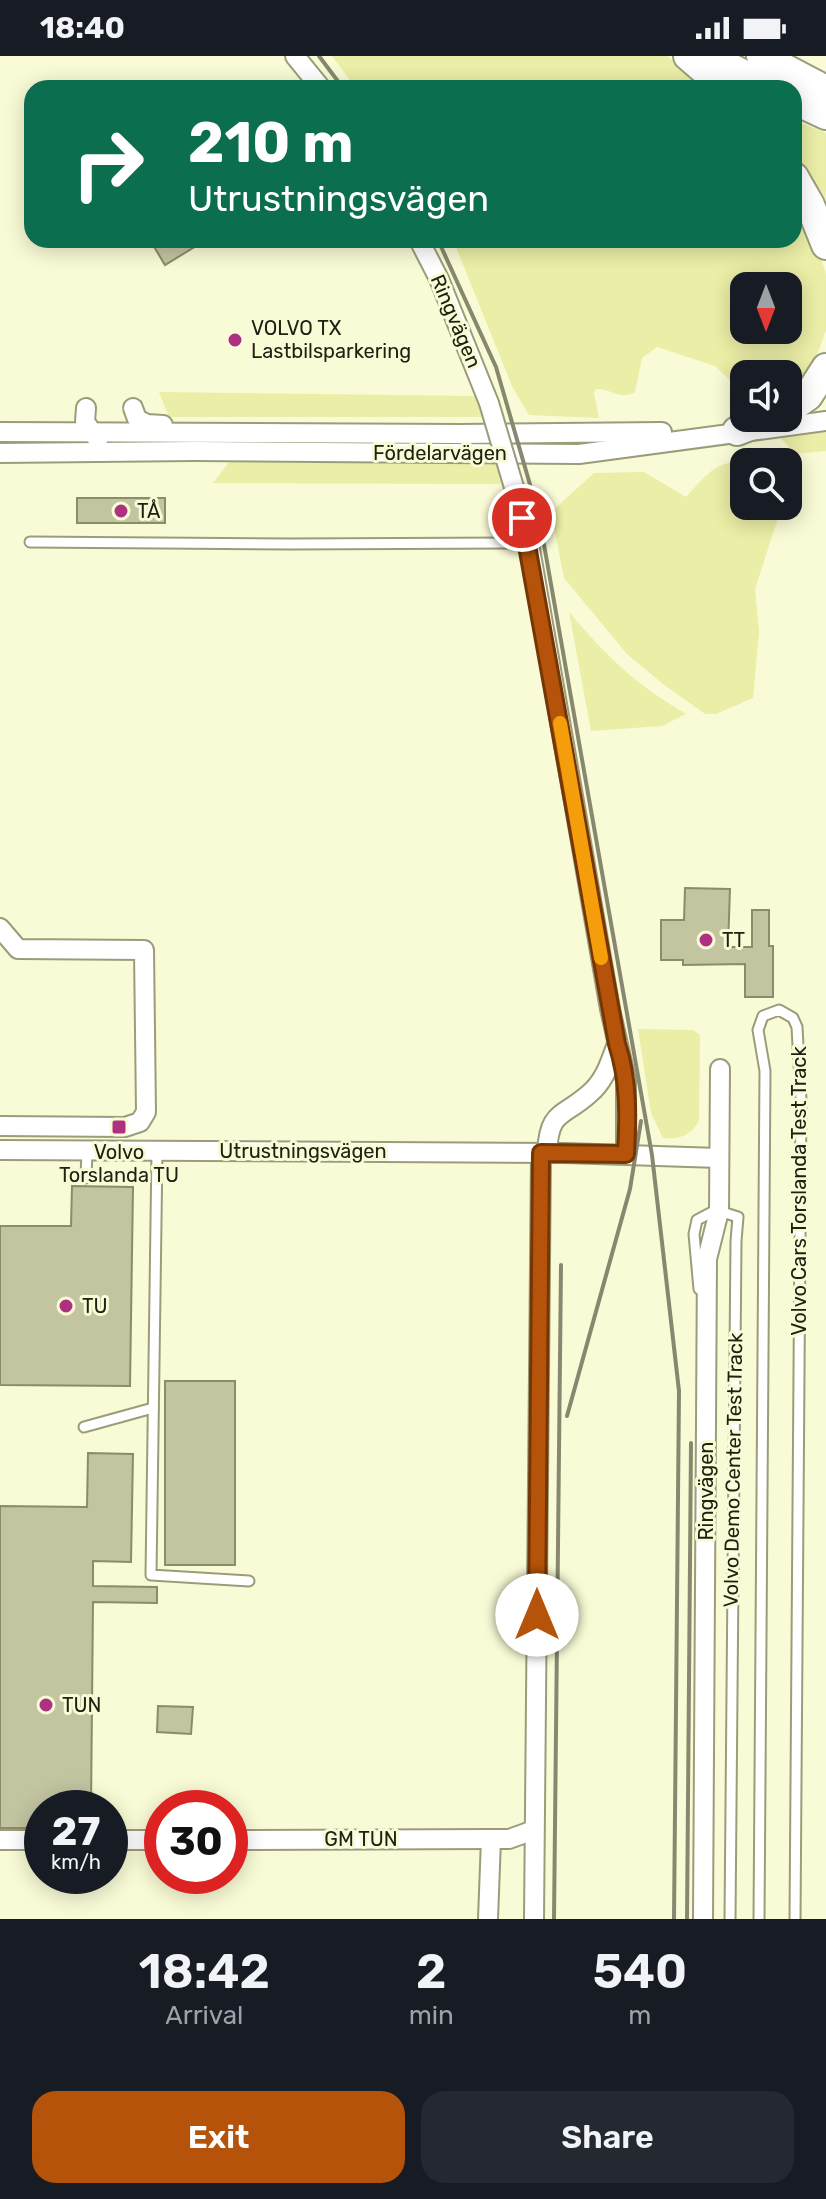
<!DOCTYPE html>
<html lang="en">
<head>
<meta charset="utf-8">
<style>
	body { margin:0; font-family:Rubik,sans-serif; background:#242831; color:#f1f3f6; height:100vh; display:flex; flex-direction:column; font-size:30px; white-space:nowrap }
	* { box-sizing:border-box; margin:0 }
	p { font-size:26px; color:#9ea1a6 }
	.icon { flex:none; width:44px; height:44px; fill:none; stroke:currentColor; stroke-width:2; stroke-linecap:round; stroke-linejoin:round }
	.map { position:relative; height:1863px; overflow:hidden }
	.drawer { display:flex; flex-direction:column; background:#171b24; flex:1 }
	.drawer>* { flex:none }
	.banner { position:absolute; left:24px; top:24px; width:778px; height:168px; border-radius:24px; box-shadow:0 4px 20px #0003; background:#0b6e4f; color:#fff; overflow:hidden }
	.needle { width:52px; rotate:180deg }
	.buttons { position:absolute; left:730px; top:216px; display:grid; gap:16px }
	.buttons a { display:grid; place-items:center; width:72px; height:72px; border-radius:16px; background:#171b24; box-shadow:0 4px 20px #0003; font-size:40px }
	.speed { position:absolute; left:24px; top:1734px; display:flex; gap:16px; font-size:40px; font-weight:700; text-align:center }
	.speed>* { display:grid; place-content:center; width:104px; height:104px; border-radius:50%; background:#171b24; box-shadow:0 4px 20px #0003; line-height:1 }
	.speed small { font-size:20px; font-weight:400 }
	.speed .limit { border:12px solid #d22; background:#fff; color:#111 }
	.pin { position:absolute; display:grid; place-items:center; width:68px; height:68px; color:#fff; margin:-34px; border:4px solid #fff; border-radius:50%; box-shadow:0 2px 8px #0007 }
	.me { position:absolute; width:88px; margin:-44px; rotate:0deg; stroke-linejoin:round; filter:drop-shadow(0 0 6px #0008) }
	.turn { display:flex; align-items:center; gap:28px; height:168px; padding:0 32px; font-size:36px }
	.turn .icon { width:104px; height:104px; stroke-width:2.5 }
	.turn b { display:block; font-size:56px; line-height:68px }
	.eta { display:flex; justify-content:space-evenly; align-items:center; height:136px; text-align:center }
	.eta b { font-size:48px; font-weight:600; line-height:56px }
	.cta { display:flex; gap:16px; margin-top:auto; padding:16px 32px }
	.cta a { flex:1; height:92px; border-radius:24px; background:#b45309; color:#fff; font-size:32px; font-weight:600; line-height:92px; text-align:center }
	.cta a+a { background:#242831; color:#f1f3f6 }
	.status { display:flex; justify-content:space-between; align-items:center; height:56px; padding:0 40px; background:#171b24; direction:ltr }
	.status svg { height:22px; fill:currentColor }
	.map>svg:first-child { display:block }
</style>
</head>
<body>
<div class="status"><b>18:40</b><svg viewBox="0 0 49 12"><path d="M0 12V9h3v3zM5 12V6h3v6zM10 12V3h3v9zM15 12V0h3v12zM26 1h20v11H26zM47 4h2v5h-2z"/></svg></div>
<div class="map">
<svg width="826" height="1863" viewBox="0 0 826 1863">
	<rect width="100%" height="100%" fill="#f9fbd6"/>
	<g fill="#ebeea6" fill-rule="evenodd">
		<polygon points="332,0 667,0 709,32 356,32"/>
		<polygon points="794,64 826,77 826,143 794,97"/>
		<path d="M794,144L808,168L826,217V274L808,324L788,343V318H744V338L715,310L657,291L642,302L635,336C619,345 611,332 596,333L594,337L599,362L529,359L512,330L453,184H794ZM744,230H788V274H744Z"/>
		<polygon points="159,336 476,340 482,361 169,361"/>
		<polygon points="826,375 826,395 795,398 780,381"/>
		<path d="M753,402L759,406H744V450H779L777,465L755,533L759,576L753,642L716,658H705L663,628L627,598L564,522L551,456L594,417L644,416L686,441C714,411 712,409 753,402Z"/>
		<polygon points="229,406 498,407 504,428 213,427"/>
		<path d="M569,556C608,602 634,627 686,658L662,670L591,675Z"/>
		<path d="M638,973L693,974L700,979L699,1064C692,1079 679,1084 663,1082L651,1057Z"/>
	</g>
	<g fill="#c3c5a1" stroke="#8a8c6a" stroke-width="2">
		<polygon points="150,184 206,184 165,209"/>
		<rect x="77" y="442" width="88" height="25"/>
		<polygon points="685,832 730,833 728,891 752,891 752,854 769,854 769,890 773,890 773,941 745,941 745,908 683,909 683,904 661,904 661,864 684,864"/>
		<polygon points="72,1130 133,1131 130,1330 0,1329 0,1170 71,1170"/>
		<rect x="165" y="1325" width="70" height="184"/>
		<polygon points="88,1397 133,1398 131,1506 93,1505 93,1530 157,1531 157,1547 93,1546 91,1752 42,1752 42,1772 0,1772 0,1450 87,1451"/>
		<polygon points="158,1650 193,1651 191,1678 157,1676"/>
	</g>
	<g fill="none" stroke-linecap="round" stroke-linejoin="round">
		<g stroke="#9b9d7a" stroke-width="13">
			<g id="service">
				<polyline points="30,486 290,488 529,487"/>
				<polyline points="157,1095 151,1519 249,1525"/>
				<polyline points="86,1122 87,1095"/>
				<polyline points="699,1233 694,1178 697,1164 716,1154 738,1161 736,1185 730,1863"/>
				<polyline points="84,1371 153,1352"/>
				<polyline points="759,1863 765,1015 758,974 763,960 779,954 793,962 797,971 801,1044 795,1863"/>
			</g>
		</g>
		<g stroke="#9b9d7a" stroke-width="22">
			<g id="minor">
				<polyline points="295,0 321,32"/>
				<polyline points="419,184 439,223 489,347"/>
				<polyline points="86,352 85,366 98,384"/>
				<polyline points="133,352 137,363 147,368 163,369"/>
				<polyline points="0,376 460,378 662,376"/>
				<polyline points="0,397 194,395 579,398 826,365"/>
				<polyline points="516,438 529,487 610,953 626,1024 626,1098"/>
				<polyline points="0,872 18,893 144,894 146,1056 140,1066 125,1071 0,1070"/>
				<polyline points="0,1094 565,1097 719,1102"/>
				<path d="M547,1097C549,1054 562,1062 589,1038C605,1025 610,1006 617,988"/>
				<polyline points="0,1784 42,1784"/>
				<polyline points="110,1784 162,1784"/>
				<polyline points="230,1784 491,1783"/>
				<polyline points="488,1863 491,1783 509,1783 534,1774"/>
				<polyline points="534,1863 541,1097"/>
				<polyline points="703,1863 707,1203 719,1155 720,1013"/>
			</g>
		</g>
		<g stroke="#9b9d7a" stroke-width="32">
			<g id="primary">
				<polyline points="688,0 725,32"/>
				<polyline points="708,0 770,32"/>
				<polyline points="761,0 826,34"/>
				<polyline points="794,44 826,59"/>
				<polyline points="794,121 810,149 826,189"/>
				<polyline points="788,354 808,340 826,312"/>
				<polyline points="737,375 770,362"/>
			</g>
		</g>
		<use href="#service" stroke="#fff" stroke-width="9"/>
		<use href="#minor" stroke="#fff" stroke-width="18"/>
		<use href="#primary" stroke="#fff" stroke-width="28"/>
		<g stroke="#87886f" stroke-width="4">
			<polyline points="319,0 343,32"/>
			<polyline points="438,184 496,311 531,432 543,483 652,1099 679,1335 674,1863"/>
			<polyline points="567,1360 630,1133 641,1065"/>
			<polyline points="554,1863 561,1209"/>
			<polyline points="687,1863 691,1387"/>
		</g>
		<g stroke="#9b9d7a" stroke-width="22" stroke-linecap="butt">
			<polyline id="minor-bridge" points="489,347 516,438"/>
		</g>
		<use href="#minor-bridge" stroke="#fff" stroke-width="18"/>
	</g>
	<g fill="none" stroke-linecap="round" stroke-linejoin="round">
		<g stroke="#753606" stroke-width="20">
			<path id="route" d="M522,462L617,988C629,1024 628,1061 626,1098L541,1097L537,1559"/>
		</g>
		<use href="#route" stroke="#b45309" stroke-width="14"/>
		<polyline stroke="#f59e0b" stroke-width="14" points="560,667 601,902"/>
	</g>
	<g fill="#ae3080" stroke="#f9fbd6" stroke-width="3">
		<circle cx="235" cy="284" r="8"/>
		<circle cx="121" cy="455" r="8"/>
		<circle cx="706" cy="884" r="8"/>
		<rect x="111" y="1063" width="16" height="16" rx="4"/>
		<circle cx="66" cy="1250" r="8"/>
		<circle cx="46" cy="1649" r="8"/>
	</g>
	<g text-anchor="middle" stroke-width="6" stroke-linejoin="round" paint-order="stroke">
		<g font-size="20" fill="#202113" stroke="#f9fbd6">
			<text transform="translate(456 265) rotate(67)" y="7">Ringvägen</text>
			<text x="440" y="404">Fördelarvägen</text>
			<text x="303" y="1102">Utrustningsvägen</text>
			<text transform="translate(799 1135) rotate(-90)" y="7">Volvo Cars Torslanda Test Track</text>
			<text transform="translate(733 1414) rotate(-89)" y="7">Volvo Demo Center Test Track</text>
			<text transform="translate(706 1435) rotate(-90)" y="7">Ringvägen</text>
			<text x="361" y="1790">GM TUN</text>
		</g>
		<g font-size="20" fill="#202113" stroke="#f9fbd6" text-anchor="start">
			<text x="251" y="279">VOLVO TX<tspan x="251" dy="23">Lastbilsparkering</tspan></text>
			<text x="137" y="462">TÅ</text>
			<text x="722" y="891">TT</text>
			<text x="119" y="1103" text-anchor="middle">Volvo<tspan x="119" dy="23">Torslanda TU</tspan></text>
			<text x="82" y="1257">TU</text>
			<text x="62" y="1656">TUN</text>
		</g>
	</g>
</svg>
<div class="buttons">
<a><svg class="needle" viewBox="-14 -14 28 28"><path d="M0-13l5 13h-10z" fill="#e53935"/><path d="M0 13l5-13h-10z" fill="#9ea1a6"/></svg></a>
<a><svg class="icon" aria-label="sound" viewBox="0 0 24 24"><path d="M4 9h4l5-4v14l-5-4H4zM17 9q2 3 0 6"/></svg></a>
<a><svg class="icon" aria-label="search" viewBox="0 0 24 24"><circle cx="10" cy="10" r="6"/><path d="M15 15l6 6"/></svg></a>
</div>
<div class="speed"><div>27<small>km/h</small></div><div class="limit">30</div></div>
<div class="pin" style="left:522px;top:462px;background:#d93025"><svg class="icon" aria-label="arrive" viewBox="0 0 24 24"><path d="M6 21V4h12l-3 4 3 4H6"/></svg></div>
<svg class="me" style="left:537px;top:1559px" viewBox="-20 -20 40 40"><circle r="19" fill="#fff"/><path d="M0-13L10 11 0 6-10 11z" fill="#b45309"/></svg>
<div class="banner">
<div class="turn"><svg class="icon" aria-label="right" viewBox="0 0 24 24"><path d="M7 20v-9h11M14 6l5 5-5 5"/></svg><div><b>210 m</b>Utrustningsvägen</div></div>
</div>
</div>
<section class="drawer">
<div class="eta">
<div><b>18:42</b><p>Arrival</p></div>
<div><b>2</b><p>min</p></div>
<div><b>540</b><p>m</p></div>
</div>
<div class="cta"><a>Exit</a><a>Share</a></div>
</section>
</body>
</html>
